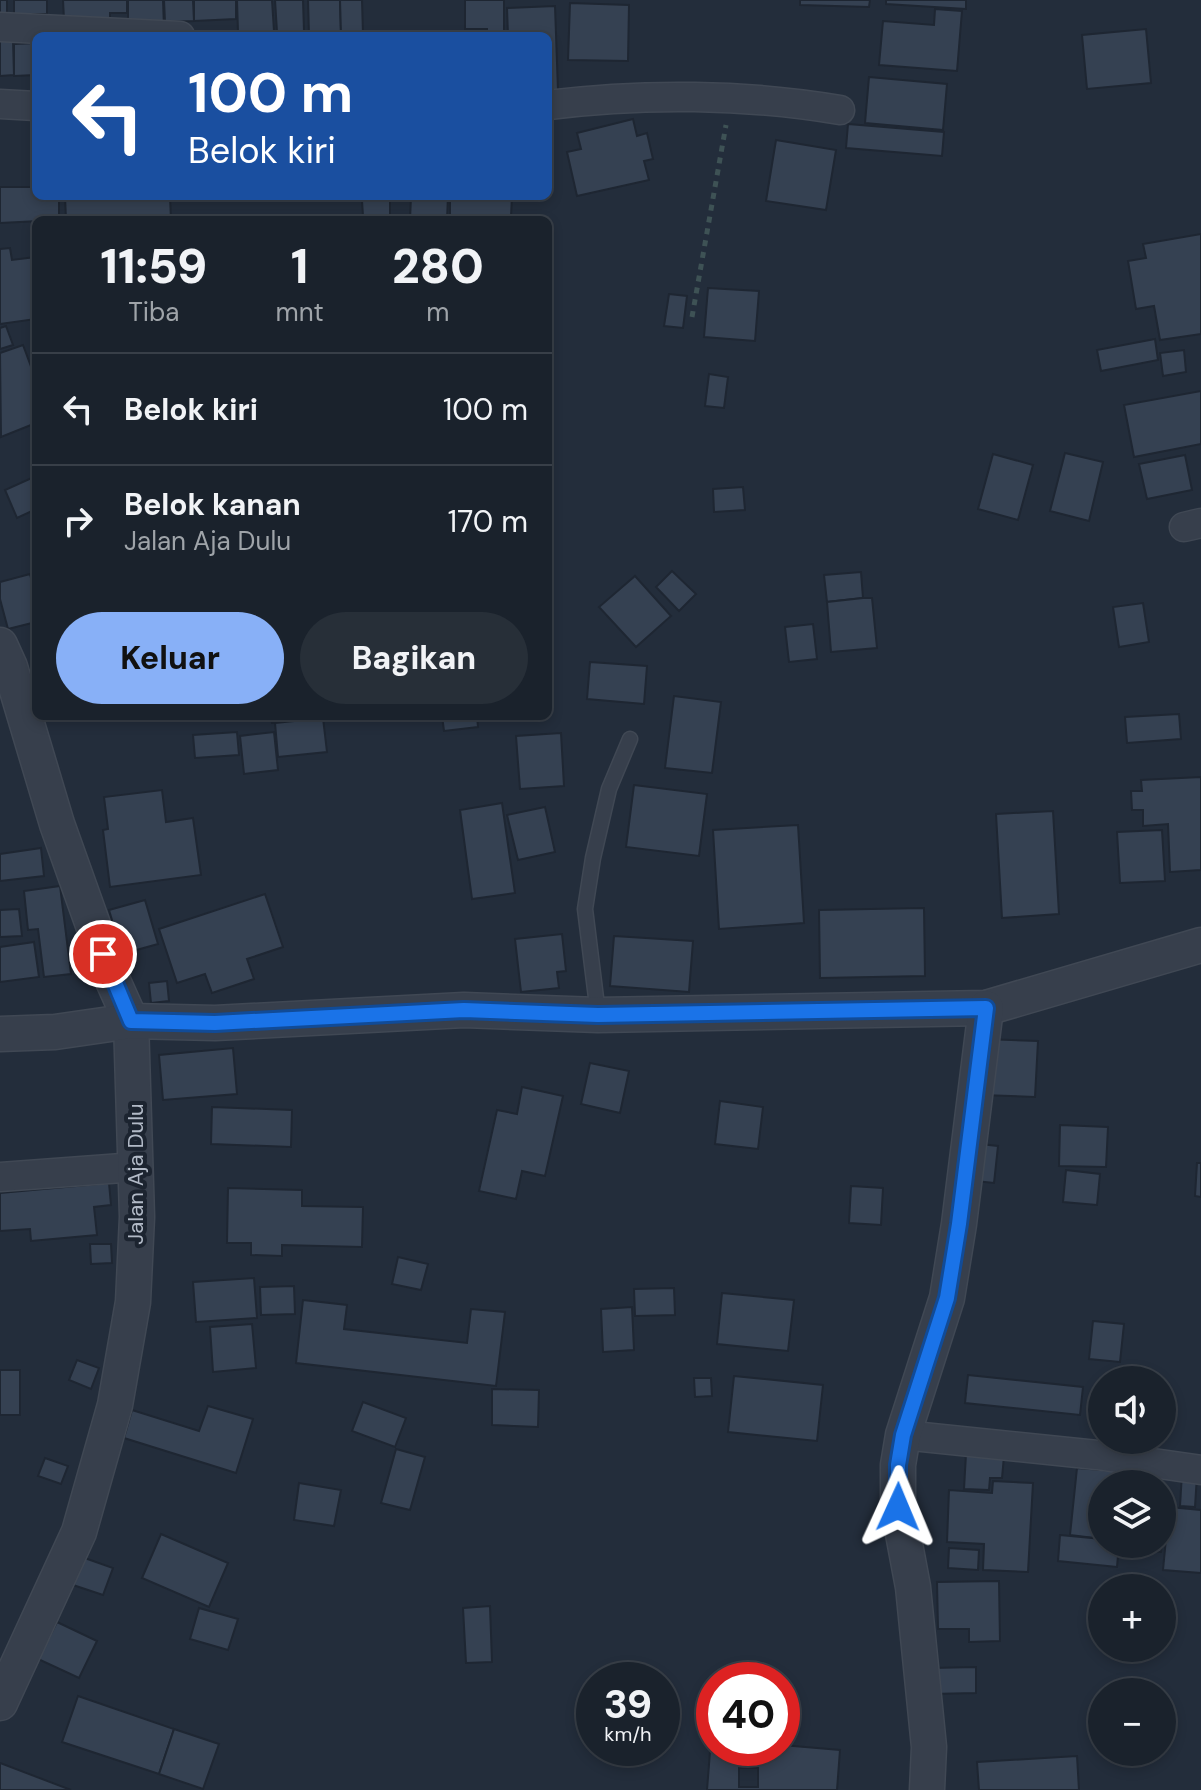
<!DOCTYPE html>
<html lang="id">
<head>
<meta charset="utf-8">
<style>
	body { margin:0; font-family:"DM Sans",sans-serif; background:#272f38; color:#f1f3f6; height:100vh; display:flex; flex-direction:column; font-size:30px; white-space:nowrap }
	* { box-sizing:border-box; margin:0 }
	p { font-size:26px; color:#9fa4a9 }
	.icon { flex:none; width:44px; height:44px; fill:none; stroke:currentColor; stroke-width:2; stroke-linecap:round; stroke-linejoin:round }
	.map { position:relative; flex:1; overflow:hidden }
	.sheet { position:absolute; left:32px; top:216px; width:520px; height:504px; display:flex; flex-direction:column; background:#1a222c; border-radius:12px; box-shadow:0 4px 12px #0003,0 0 0 2px #383f48 }
	.sheet>* { flex:none }
	.top-card { position:absolute; left:32px; top:32px; width:520px; height:168px; border-radius:12px; box-shadow:0 4px 12px #0003,0 0 0 2px #383f48; background:#1a4fa0; color:#fff; overflow:hidden }
	.buttons { position:absolute; left:1088px; top:1366px; display:grid; gap:16px }
	.buttons a { display:grid; place-items:center; width:88px; height:88px; border-radius:50%; background:#1a222c; box-shadow:0 4px 12px #0003,0 0 0 2px #383f48; font-size:40px }
	.speed { position:absolute; left:576px; top:1662px; display:flex; gap:16px; font-size:40px; font-weight:700; text-align:center }
	.speed>* { display:grid; place-content:center; width:104px; height:104px; border-radius:50%; background:#1a222c; box-shadow:0 4px 12px #0003,0 0 0 2px #383f48; line-height:1 }
	.speed small { font-size:20px; font-weight:400 }
	.speed .limit { border:12px solid #d22; background:#fff; color:#111 }
	.pin { position:absolute; display:grid; place-items:center; width:68px; height:68px; color:#fff; margin:-34px; border:4px solid #fff; border-radius:50%; box-shadow:0 2px 8px #0007 }
	.me { position:absolute; width:88px; margin:-44px; rotate:1deg; stroke-linejoin:round; filter:drop-shadow(0 0 6px #0008) }
	.turn { display:flex; align-items:center; gap:28px; height:168px; padding:0 24px; font-size:36px }
	.turn .icon { width:104px; height:104px; stroke-width:2.5 }
	.turn b { display:block; font-size:56px; line-height:68px }
	.eta { display:flex; justify-content:space-evenly; align-items:center; height:136px; text-align:center }
	.eta b { font-size:48px; font-weight:800; line-height:56px }
	.cta { display:flex; gap:16px; margin-top:auto; padding:16px 24px }
	.cta a { flex:1; height:92px; border-radius:48px; background:#88b0f7; color:#111; font-size:32px; font-weight:800; line-height:92px; text-align:center }
	.cta a+a { background:#272f38; color:#f1f3f6 }
	ul { padding:0; list-style:none }
	li { display:flex; align-items:center; gap:24px; height:112px; padding:0 24px; border-top:2px solid #383f48 }
	li div { flex:1 }
	li b { display:block; font-size:30px }
	li em { font-style:normal }
	.map>svg:first-child { display:block }
</style>
</head>
<body>
<div class="map">
<svg width="1201" height="1790" viewBox="0 0 1201 1790">
	<rect width="100%" height="100%" fill="#232d3b"/>
	<g fill="#354152" stroke="#1e2632" stroke-width="2" fill-rule="evenodd">
		<rect x="0" y="0" width="7" height="13"/>
		<rect x="14" y="0" width="33" height="14"/>
		<polygon points="63,0 127,0 127,13 110,13 110,19 64,20"/>
		<polygon points="128,0 163,0 164,28 128,29"/>
		<polygon points="164,0 193,0 194,21 165,22"/>
		<polygon points="194,0 236,0 236,19 194,21"/>
		<polygon points="237,0 272,0 274,31 238,32"/>
		<polygon points="275,0 303,0 304,31 277,32"/>
		<polygon points="308,0 340,0 341,34 309,35"/>
		<polygon points="340,0 362,0 363,34 341,34"/>
		<polygon points="465,0 504,0 504,36 487,36 487,29 465,29"/>
		<polygon points="800,0 870,0 869,7 800,5"/>
		<polygon points="886,0 966,0 966,9 886,4"/>
		<polygon points="570,3 629,5 628,61 568,60"/>
		<polygon points="555,6 558,91 548,91 548,36 508,36 507,8"/>
		<polygon points="935,9 962,11 957,71 879,65 883,21 934,25"/>
		<polygon points="1146,29 1151,83 1087,89 1082,35"/>
		<polygon points="13,40 14,75 0,76 0,41"/>
		<polygon points="36,43 36,75 14,76 14,44"/>
		<polygon points="869,77 947,84 943,130 865,123"/>
		<polygon points="633,119 637,136 647,133 653,159 644,161 649,180 577,196 567,152 581,149 577,133"/>
		<polygon points="848,124 944,132 942,156 846,148"/>
		<polygon points="776,140 836,150 826,210 766,201"/>
		<polygon points="0,187 36,187 36,196 59,196 59,220 0,223"/>
		<polygon points="65,196 170,196 171,220 66,220"/>
		<polygon points="411,196 448,196 447,220 410,220"/>
		<polygon points="450,196 512,196 511,217 494,217 494,220 450,220"/>
		<polygon points="390,200 390,219 375,220 375,215 363,216 362,201"/>
		<polygon points="1201,234 1201,334 1160,340 1154,306 1136,309 1128,261 1146,258 1143,244"/>
		<polygon points="10,248 12,260 36,257 36,319 0,324 0,249"/>
		<polygon points="708,288 759,291 755,341 704,337"/>
		<polygon points="669,294 687,296 683,328 664,326"/>
		<polygon points="6,326 13,345 0,349 0,328"/>
		<polygon points="1155,339 1158,360 1101,371 1097,350"/>
		<polygon points="23,345 36,380 36,423 1,437 0,353"/>
		<polygon points="1184,350 1186,372 1163,376 1160,353"/>
		<polygon points="709,374 728,377 724,408 705,406"/>
		<polygon points="1201,391 1201,444 1134,457 1124,405"/>
		<polygon points="1065,453 1103,462 1089,521 1050,511"/>
		<polygon points="993,454 1033,465 1018,520 978,509"/>
		<polygon points="1185,455 1192,490 1147,499 1139,464"/>
		<polygon points="36,476 36,514 34,510 17,518 5,490"/>
		<polygon points="743,487 745,510 714,512 713,489"/>
		<polygon points="672,571 696,594 679,611 656,587"/>
		<polygon points="861,572 863,598 827,602 824,575"/>
		<polygon points="30,574 36,597 36,622 8,629 0,599 0,582"/>
		<polygon points="635,576 671,616 636,647 599,607"/>
		<polygon points="863,598 872,598 877,648 831,652 827,602"/>
		<polygon points="1143,603 1149,642 1119,647 1113,607"/>
		<polygon points="813,624 817,659 789,662 785,627"/>
		<polygon points="590,662 647,666 644,704 587,699"/>
		<polygon points="36,666 36,707 22,672"/>
		<polygon points="674,696 721,702 712,773 665,768"/>
		<polygon points="1179,714 1181,739 1127,743 1125,717"/>
		<polygon points="271,716 323,716 323,718 272,723"/>
		<polygon points="442,716 477,716 478,727 444,731"/>
		<polygon points="323,718 327,752 278,757 275,723"/>
		<polygon points="237,732 239,755 195,758 193,735"/>
		<polygon points="274,732 278,770 244,774 240,736"/>
		<polygon points="561,733 564,786 520,789 516,736"/>
		<polygon points="1201,777 1201,870 1170,872 1168,824 1143,826 1143,810 1132,810 1131,791 1142,791 1141,780"/>
		<polygon points="634,785 707,794 699,856 626,847"/>
		<polygon points="162,790 166,822 193,818 201,875 110,887 103,830 108,829 104,797"/>
		<polygon points="502,803 515,893 472,899 460,810"/>
		<polygon points="545,807 555,852 518,860 507,815"/>
		<polygon points="1053,811 1059,914 1002,918 996,814"/>
		<polygon points="798,825 804,923 719,929 713,830"/>
		<polygon points="1162,830 1165,881 1120,883 1117,832"/>
		<polygon points="41,848 44,876 0,881 0,854"/>
		<polygon points="60,886 71,974 44,977 38,929 28,930 24,891"/>
		<polygon points="265,894 283,947 247,959 254,979 212,993 205,974 177,983 159,929"/>
		<polygon points="145,900 158,944 122,954 109,910"/>
		<polygon points="924,908 925,976 820,978 819,910"/>
		<polygon points="19,909 22,936 0,937 0,910"/>
		<polygon points="562,934 566,971 557,972 559,988 521,992 515,939"/>
		<polygon points="614,936 693,941 689,992 610,986"/>
		<polygon points="34,942 39,977 0,982 0,947"/>
		<polygon points="167,981 169,1001 151,1003 149,983"/>
		<polygon points="983,1039 1038,1041 1035,1097 981,1095"/>
		<polygon points="233,1048 237,1094 163,1100 159,1055"/>
		<polygon points="590,1063 629,1071 620,1113 581,1104"/>
		<polygon points="522,1087 563,1096 545,1176 522,1171 516,1199 479,1191 497,1110 517,1114"/>
		<polygon points="720,1101 763,1107 758,1149 715,1144"/>
		<polygon points="212,1107 292,1110 291,1147 211,1144"/>
		<polygon points="1060,1125 1108,1127 1106,1167 1059,1166"/>
		<polygon points="970,1143 998,1146 994,1183 966,1180"/>
		<polygon points="1197,1163 1201,1163 1201,1197 1195,1196"/>
		<polygon points="1066,1170 1100,1174 1097,1205 1063,1202"/>
		<polygon points="109,1183 111,1205 94,1207 97,1235 31,1241 30,1229 0,1231 0,1193"/>
		<polygon points="851,1186 883,1188 881,1225 849,1223"/>
		<polygon points="228,1188 302,1190 302,1206 363,1207 362,1247 282,1245 282,1256 251,1255 251,1243 227,1243"/>
		<polygon points="90,1244 111,1244 112,1263 91,1264"/>
		<polygon points="398,1257 428,1264 421,1290 392,1284"/>
		<polygon points="254,1278 257,1318 196,1322 193,1282"/>
		<polygon points="294,1286 295,1314 261,1315 260,1287"/>
		<polygon points="674,1288 675,1315 635,1316 634,1289"/>
		<polygon points="722,1293 794,1300 788,1351 717,1344"/>
		<polygon points="303,1300 347,1305 344,1329 467,1343 471,1309 505,1312 496,1386 296,1363"/>
		<polygon points="632,1307 634,1350 603,1352 601,1309"/>
		<polygon points="1093,1321 1124,1324 1120,1362 1089,1359"/>
		<polygon points="252,1324 256,1368 213,1372 210,1327"/>
		<polygon points="77,1360 99,1368 91,1389 69,1380"/>
		<rect x="0" y="1370" width="20" height="45"/>
		<polygon points="968,1375 1083,1387 1080,1415 965,1403"/>
		<polygon points="734,1376 823,1385 817,1441 728,1432"/>
		<polygon points="694,1378 711,1378 712,1396 695,1397"/>
		<polygon points="492,1389 539,1390 538,1427 492,1425"/>
		<polygon points="363,1402 406,1418 395,1447 352,1431"/>
		<polygon points="208,1406 253,1419 236,1473 124,1438 132,1410 199,1431"/>
		<polygon points="396,1449 425,1457 410,1510 381,1503"/>
		<polygon points="966,1454 1004,1456 1002,1478 990,1478 989,1490 964,1489"/>
		<polygon points="45,1458 68,1466 61,1484 38,1476"/>
		<polygon points="1077,1468 1129,1472 1127,1484 1102,1484 1102,1539 1070,1535"/>
		<polygon points="1182,1473 1197,1475 1195,1507 1180,1506"/>
		<polygon points="993,1481 1033,1483 1028,1572 983,1570 984,1544 947,1542 949,1490 992,1493"/>
		<polygon points="299,1483 341,1490 334,1526 294,1520"/>
		<polygon points="1169,1507 1201,1510 1201,1573 1163,1570"/>
		<polygon points="161,1534 228,1563 209,1607 142,1578"/>
		<polygon points="1060,1535 1102,1539 1102,1544 1119,1544 1117,1567 1058,1561"/>
		<polygon points="1137,1544 1162,1544 1161,1552 1137,1550"/>
		<polygon points="949,1548 979,1550 978,1570 948,1568"/>
		<polygon points="79,1556 113,1568 103,1595 70,1584"/>
		<polygon points="999,1581 1000,1641 969,1642 969,1629 938,1629 937,1582"/>
		<polygon points="490,1606 492,1662 466,1663 463,1608"/>
		<polygon points="199,1608 238,1619 228,1650 190,1639"/>
		<polygon points="57,1622 97,1641 79,1678 38,1659"/>
		<polygon points="976,1667 976,1693 931,1694 931,1668"/>
		<polygon points="78,1696 174,1729 159,1774 62,1742"/>
		<polygon points="174,1729 219,1744 203,1789 159,1774"/>
		<path d="M711,1739L714,1740V1748H782V1745L840,1750L837,1790H707ZM739,1768H758V1787H739Z"/>
		<polygon points="1077,1756 1079,1790 979,1790 977,1762"/>
		<polygon points="0,1763 71,1790 0,1790"/>
	</g>
	<g fill="none" stroke-linecap="round" stroke-linejoin="round">
		<g stroke="#404854" stroke-width="17">
			<polyline id="service" points="598,1014 585,909 593,858 609,789 630,739"/>
		</g>
		<g stroke="#404854" stroke-width="31">
			<g id="minor">
				<polyline points="0,27 180,36"/>
				<polyline points="0,104 36,106"/>
				<path d="M548,105C643,93 747,94 840,110"/>
				<polyline points="1184,527 1201,523"/>
				<polyline points="0,1177 136,1167"/>
				<polyline points="903,1435 1097,1455 1201,1470"/>
			</g>
		</g>
		<g stroke="#404854" stroke-width="37">
			<g id="tertiary">
				<polyline points="0,645 10,667 57,824 113,981 131,1021 137,1217 133,1302 115,1405 79,1532 0,1703"/>
				<polyline points="0,1034 55,1032 131,1021 215,1023 464,1010 598,1015 986,1008 1201,945"/>
				<polyline points="927,1790 929,1747 913,1587 898,1507 898,1465 903,1435 947,1298 959,1224 986,1008"/>
			</g>
		</g>
		<polyline stroke="#3e5255" stroke-width="5" stroke-dasharray="6 6" stroke-linecap="butt" points="692,317 726,125"/>
		<use href="#service" stroke="#373f4c" stroke-width="14"/>
		<use href="#minor" stroke="#373f4c" stroke-width="28"/>
		<use href="#tertiary" stroke="#373f4c" stroke-width="34"/>
	</g>
	<g fill="none" stroke-linecap="round" stroke-linejoin="round">
		<g stroke="#114b97" stroke-width="20">
			<polyline id="route" points="103,954 131,1021 215,1023 464,1010 598,1015 986,1008 959,1224 947,1298 903,1435 898,1465 898,1507"/>
		</g>
		<use href="#route" stroke="#1a73e8" stroke-width="14"/>
	</g>
	<g text-anchor="middle" stroke-width="8" stroke-linejoin="round" paint-order="stroke">
		<g font-size="22" fill="#b2bac7" stroke="#1c2430">
			<text transform="translate(135 1174) rotate(-90)" y="8">Jalan Aja Dulu</text>
		</g>
	</g>
</svg>
<div class="buttons">
<a><svg class="icon" aria-label="sound" viewBox="0 0 24 24"><path d="M4 9h4l5-4v14l-5-4H4zM17 9q2 3 0 6"/></svg></a>
<a><svg class="icon" aria-label="layers" viewBox="0 0 24 24"><path d="M12 4l9 5-9 5-9-5zM3 14l9 5 9-5"/></svg></a>
<a>+</a>
<a>−</a>
</div>
<div class="speed"><div>39<small>km/h</small></div><div class="limit">40</div></div>
<div class="pin" style="left:103px;top:954px;background:#d93025"><svg class="icon" aria-label="arrive" viewBox="0 0 24 24"><path d="M6 21V4h12l-3 4 3 4H6"/></svg></div>
<svg class="me" style="left:898px;top:1507px" viewBox="-20 -20 40 40"><path d="M0-17L14 15 0 8-14 15z" fill="#1a73e8" stroke="#fff" stroke-width="4"/></svg>
<div class="top-card">
<div class="turn"><svg class="icon" aria-label="left" viewBox="0 0 24 24"><path d="M17 20v-9H6M10 6l-5 5 5 5"/></svg><div><b>100 m</b>Belok kiri</div></div>
</div>
<section class="sheet">
<div class="eta">
<div><b>11:59</b><p>Tiba</p></div>
<div><b>1</b><p>mnt</p></div>
<div><b>280</b><p>m</p></div>
</div>
<ul>
<li><svg class="icon" aria-label="left" viewBox="0 0 24 24"><path d="M17 20v-9H6M10 6l-5 5 5 5"/></svg><div><b>Belok kiri</b></div><em>100 m</em></li>
<li><svg class="icon" aria-label="right" viewBox="0 0 24 24"><path d="M7 20v-9h11M14 6l5 5-5 5"/></svg><div><b>Belok kanan</b><p>Jalan Aja Dulu</p></div><em>170 m</em></li>
</ul>
<div class="cta"><a>Keluar</a><a>Bagikan</a></div>
</section>
</div>
</body>
</html>
